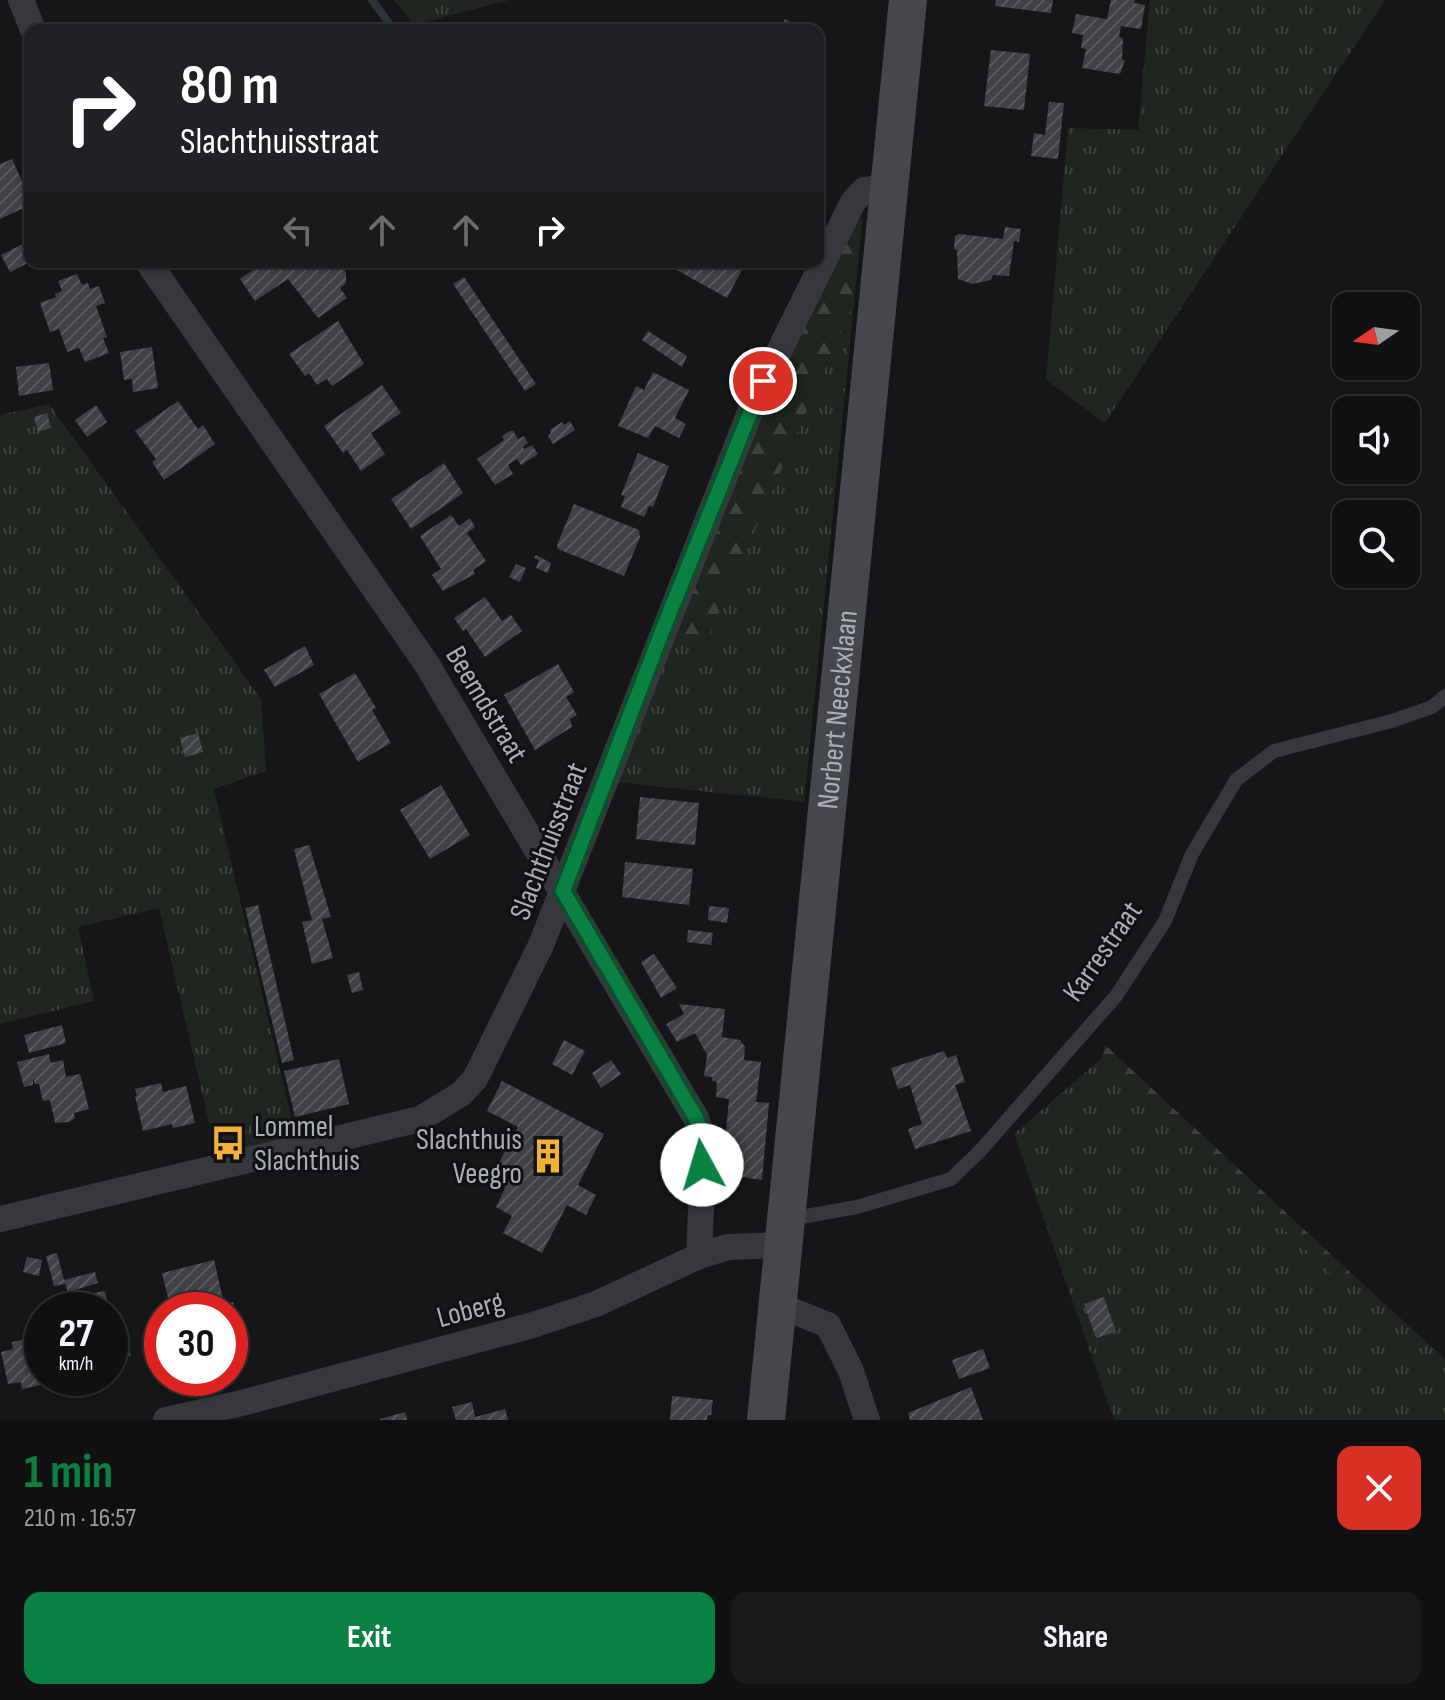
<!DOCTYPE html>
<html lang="en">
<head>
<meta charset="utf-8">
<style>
	body { margin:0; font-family:"Sofia Sans Condensed",sans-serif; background:#19191b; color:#f1f3f6; height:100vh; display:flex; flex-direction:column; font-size:30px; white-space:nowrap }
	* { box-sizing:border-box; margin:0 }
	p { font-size:26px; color:#9c9d9f }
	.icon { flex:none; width:44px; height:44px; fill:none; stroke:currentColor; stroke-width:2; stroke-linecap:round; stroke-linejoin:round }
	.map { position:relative; height:1420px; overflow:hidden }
	.panel { display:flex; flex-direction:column; background:#101012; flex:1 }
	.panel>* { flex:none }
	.hud { position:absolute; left:24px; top:24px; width:800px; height:244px; border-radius:16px; box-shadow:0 2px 6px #0004,0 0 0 2px #303032; background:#202124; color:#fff; overflow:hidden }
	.needle { width:52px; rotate:257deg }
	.controls { position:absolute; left:1332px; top:292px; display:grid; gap:16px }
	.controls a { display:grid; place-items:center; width:88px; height:88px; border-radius:16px; background:#101012; box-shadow:0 2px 6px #0004,0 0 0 2px #303032; font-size:40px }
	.speed { position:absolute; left:24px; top:1292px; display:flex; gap:16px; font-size:40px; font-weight:700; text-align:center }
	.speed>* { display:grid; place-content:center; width:104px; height:104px; border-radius:50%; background:#101012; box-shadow:0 2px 6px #0004,0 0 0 2px #303032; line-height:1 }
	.speed small { font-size:20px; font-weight:400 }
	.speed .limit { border:12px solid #d22; background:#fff; color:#111 }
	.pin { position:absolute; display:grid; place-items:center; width:68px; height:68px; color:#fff; margin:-34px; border:4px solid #fff; border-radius:50%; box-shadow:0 2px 8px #0007 }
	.me { position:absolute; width:88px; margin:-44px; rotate:354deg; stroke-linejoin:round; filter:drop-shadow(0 0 6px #0008) }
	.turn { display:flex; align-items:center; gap:28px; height:168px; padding:0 24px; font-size:36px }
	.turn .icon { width:104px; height:104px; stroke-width:2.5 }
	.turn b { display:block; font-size:56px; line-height:68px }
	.lanes { display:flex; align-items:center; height:76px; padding:0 24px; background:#0003; justify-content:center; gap:40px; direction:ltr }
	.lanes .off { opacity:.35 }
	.round { display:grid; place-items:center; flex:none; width:84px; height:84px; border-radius:16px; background:#19191b }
	.summary { display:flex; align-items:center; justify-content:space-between; height:136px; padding:0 24px }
	h1 { font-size:48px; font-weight:700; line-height:60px; color:#0b8043 }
	.cta { display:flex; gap:16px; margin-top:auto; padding:16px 24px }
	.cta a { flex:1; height:92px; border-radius:16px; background:#0b8043; color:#fff; font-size:32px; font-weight:700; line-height:92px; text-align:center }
	.cta a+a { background:#19191b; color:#f1f3f6 }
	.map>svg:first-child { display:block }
</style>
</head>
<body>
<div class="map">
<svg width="1445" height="1420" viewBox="0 0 1445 1420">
	<defs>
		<pattern id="grass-tufts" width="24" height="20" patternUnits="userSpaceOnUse" patternTransform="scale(2)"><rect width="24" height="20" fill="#1e261f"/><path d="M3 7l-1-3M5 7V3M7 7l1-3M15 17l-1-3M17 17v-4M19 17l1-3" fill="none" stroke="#3c433d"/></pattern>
		<pattern id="forest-firs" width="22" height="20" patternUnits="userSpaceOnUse" patternTransform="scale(2)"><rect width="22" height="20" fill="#1e261f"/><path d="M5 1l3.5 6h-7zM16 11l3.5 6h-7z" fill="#3c433d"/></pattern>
		<pattern id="building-hatch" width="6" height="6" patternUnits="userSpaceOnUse" patternTransform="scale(2)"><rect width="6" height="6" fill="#404145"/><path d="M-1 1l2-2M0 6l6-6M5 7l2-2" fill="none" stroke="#595a5e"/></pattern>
	</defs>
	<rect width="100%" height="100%" fill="#161618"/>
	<g fill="url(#grass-tufts)">
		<polygon points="394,0 509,0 414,25"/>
		<polygon points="1150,0 1385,0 1105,423 1046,380 1068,128 1138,130"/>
		<polygon points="854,302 804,802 615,782 671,635 705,645"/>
		<polygon points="49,404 261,699 266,771 214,789 296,1138 217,1157 159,908 78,927 94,1001 0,1024 0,415"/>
		<polygon points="1102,1058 1340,1282 1350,1272 1445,1359 1445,1420 1114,1420 1014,1134"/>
	</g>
	<g fill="url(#forest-firs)">
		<polygon points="863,217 854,302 705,645 671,635 727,489 846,233"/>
		<polygon points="1105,1045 1350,1272 1340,1282 1102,1058"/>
	</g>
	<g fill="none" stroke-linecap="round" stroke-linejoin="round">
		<polyline stroke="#2c353c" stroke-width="8" points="372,0 394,30"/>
	</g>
	<g fill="url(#building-hatch)">
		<polygon points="996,0 1053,0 1051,13 995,6"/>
		<polygon points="1111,0 1135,0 1134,3 1145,5 1141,29 1121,26 1119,37 1123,38 1122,60 1125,60 1120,74 1082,68 1086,49 1081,48 1083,35 1072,33 1076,14 1107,19"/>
		<polygon points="785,19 804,30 779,30"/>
		<polygon points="991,50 1030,54 1024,110 984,106"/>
		<polygon points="1049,102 1064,103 1058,159 1031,156 1034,133 1045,135"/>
		<polygon points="12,159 30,199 30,205 0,219 0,164"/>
		<polygon points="1005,227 1021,229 1019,242 1014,241 1009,276 993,275 991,280 972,284 958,279 957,250 954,249 955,236 959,234 1003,239"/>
		<polygon points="25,243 30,254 30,262 10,272 1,255"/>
		<polygon points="265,262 270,262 276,271 289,262 340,262 346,273 346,283 340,288 347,298 318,318 288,279 255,301 240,279"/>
		<polygon points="679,262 736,262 743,268 727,298 675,269"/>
		<polygon points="77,274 82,285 88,283 90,289 99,286 105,303 96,306 107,337 103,338 109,353 85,362 79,348 67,352 59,329 50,332 40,303 56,297 55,294 62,291 58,281"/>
		<polygon points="464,277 536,384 525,391 453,284"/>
		<polygon points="338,321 364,364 332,386 327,379 317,385 309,373 305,376 289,354"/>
		<polygon points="648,331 687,356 682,367 642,340"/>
		<polygon points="152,347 158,388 133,392 132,379 124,380 120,352"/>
		<polygon points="49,363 53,390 19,396 16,367"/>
		<polygon points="653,372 689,390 675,418 686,424 679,438 655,426 648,438 618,426 636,386 644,390"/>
		<polygon points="382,385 401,413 371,433 385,454 361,471 347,450 343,453 324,426"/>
		<polygon points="178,401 198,429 203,425 215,444 164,480 152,462 156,459 135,431"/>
		<polygon points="96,405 107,422 87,437 75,420"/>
		<polygon points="47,413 51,428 38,432 34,417"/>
		<polygon points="570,421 575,430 553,444 548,436 551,433 550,430 562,422 564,425"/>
		<polygon points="510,431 513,431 518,439 524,436 528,443 523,447 524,449 532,445 538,454 521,465 517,459 508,465 513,474 495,485 477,459 504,440 502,436"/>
		<polygon points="638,453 669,466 653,507 649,506 644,517 621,507 625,496 621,495"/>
		<polygon points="444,463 463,493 411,529 391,499"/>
		<polygon points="574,504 639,530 640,537 624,576 558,549 557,545"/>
		<polygon points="451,515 459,526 470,518 475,527 467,533 486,561 473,570 475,574 443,591 432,575 441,569 420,536"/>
		<polygon points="536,555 551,563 548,573 536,568 539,560 534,558"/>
		<polygon points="516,564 526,568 520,582 509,577"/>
		<polygon points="485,597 502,621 511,615 522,631 485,657 466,629 463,631 454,618"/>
		<polygon points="305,646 314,665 275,687 264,670"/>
		<polygon points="558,664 574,692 566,697 577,715 570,719 572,727 535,750 504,695"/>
		<polygon points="355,673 376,708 372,710 391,743 358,762 319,694"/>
		<polygon points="198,733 203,752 185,757 180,738"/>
		<polygon points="441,785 470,835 430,859 400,810"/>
		<polygon points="640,797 699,803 695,845 636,839"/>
		<polygon points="309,845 331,917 322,919 333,958 312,964 302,922 312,920 294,849"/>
		<polygon points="625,862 693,869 689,905 622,897"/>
		<polygon points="258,905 294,1060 282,1063 245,908"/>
		<polygon points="709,906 729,908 727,923 708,920"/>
		<polygon points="688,930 713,933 711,945 687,942"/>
		<polygon points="654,954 677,988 661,998 641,962"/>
		<polygon points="359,972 363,990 352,993 347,975"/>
		<polygon points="679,1004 725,1009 722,1037 740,1040 745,1047 744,1060 761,1062 756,1102 769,1103 762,1180 722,1174 729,1099 716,1097 717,1082 712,1081 712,1077 704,1076 707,1055 695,1033 677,1042 666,1024 684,1014"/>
		<polygon points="62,1025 66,1043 29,1053 24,1035"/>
		<polygon points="564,1040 585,1051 572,1075 552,1064"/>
		<polygon points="944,1051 947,1058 956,1055 965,1082 955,1085 971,1131 915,1149 908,1129 922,1124 910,1085 898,1089 891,1068"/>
		<polygon points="49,1054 51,1063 63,1060 66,1077 80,1074 89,1109 74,1113 75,1118 69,1122 55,1123 50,1100 43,1101 39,1084 35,1084 33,1078 33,1085 24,1087 17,1062"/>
		<polygon points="339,1059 349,1104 295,1117 284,1071"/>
		<polygon points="611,1060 621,1074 601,1088 592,1073"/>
		<polygon points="502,1081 604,1134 578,1185 596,1195 586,1215 567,1205 542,1253 503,1233 512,1216 496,1207 506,1186 491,1178 518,1127 487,1111"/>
		<polygon points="161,1083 163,1092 186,1086 195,1123 173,1128 172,1124 143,1131 135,1096 137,1095 135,1089"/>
		<polygon points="57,1253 64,1280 95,1272 98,1283 68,1292 65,1284 54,1286 46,1256"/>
		<polygon points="27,1257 42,1260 39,1276 23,1272"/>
		<polygon points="214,1260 224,1304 233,1302 243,1343 234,1346 237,1357 230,1359 230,1310 171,1310 162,1273"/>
		<polygon points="105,1291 107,1302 74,1308 72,1297"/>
		<polygon points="1104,1297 1116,1332 1096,1338 1084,1304"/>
		<polygon points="126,1335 131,1356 118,1359 114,1338"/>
		<polygon points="41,1336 42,1378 59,1378 59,1381 22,1389 21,1382 8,1384 1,1352 13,1349 12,1342"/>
		<polygon points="983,1349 990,1368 959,1379 952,1360"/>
		<polygon points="971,1387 983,1420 910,1420 908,1413"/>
		<polygon points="672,1396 713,1400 711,1415 708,1415 707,1420 670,1420"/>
		<polygon points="472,1402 475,1417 505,1409 508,1420 456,1420 452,1407"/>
		<polygon points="405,1412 407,1420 380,1420 380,1419"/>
	</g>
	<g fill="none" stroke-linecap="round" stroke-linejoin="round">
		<polyline stroke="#37383d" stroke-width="14" points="790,1219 857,1207 951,1179 980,1151 1116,996 1165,921 1192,854 1236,780 1274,751 1392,721 1432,707 1445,696"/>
		<g stroke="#37383d" stroke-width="26">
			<polyline points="21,0 33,30"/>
			<polyline points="148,262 426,663 696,1118 704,1141 699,1256"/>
			<polyline points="0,1219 420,1119 461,1094 475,1079 541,945 754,402 853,202 864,190 890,187"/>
			<polyline points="778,1305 828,1325 851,1371 867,1420"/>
			<polyline points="166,1420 242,1403 533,1325 596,1304 699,1256 728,1247 783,1245"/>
		</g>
		<path stroke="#45474d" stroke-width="38" id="s1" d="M766,1420L908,0"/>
	</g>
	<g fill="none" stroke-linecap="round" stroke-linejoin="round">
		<g stroke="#07532c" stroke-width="20">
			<polyline id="route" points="702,1165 704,1141 696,1118 563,891 661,634 763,381"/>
		</g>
		<use href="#route" stroke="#0b8043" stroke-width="14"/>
	</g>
	<defs>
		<g id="bus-bare" transform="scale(2.76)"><path d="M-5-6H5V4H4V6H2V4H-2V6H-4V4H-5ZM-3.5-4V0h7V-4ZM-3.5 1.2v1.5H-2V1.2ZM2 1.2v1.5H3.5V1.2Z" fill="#f2b134" stroke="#111113" stroke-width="2.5" paint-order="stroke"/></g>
		<g id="building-bare" transform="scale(2.76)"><path d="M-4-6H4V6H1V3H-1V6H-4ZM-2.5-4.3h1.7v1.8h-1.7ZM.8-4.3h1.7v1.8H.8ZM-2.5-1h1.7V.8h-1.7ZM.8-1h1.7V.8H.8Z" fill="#f2b134" stroke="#111113" stroke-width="2.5" paint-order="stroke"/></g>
	</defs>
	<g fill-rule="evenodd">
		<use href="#bus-bare" x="228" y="1143"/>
		<use href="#building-bare" x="548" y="1156"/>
	</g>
	<g text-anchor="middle" stroke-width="6" stroke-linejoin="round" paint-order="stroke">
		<g font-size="30" fill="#a8adb8" stroke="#111113">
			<text transform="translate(487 704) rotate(59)" y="10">Beemdstraat</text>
			<text dy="10" stroke="none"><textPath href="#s1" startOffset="714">Norbert Neeckxlaan</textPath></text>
			<text transform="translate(548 841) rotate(-69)" y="10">Slachthuisstraat</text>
			<text transform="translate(1102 951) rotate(-55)" y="10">Karrestraat</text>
			<text transform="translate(470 1309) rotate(-15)" y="10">Loberg</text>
		</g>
		<g font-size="30" fill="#a8adb8" stroke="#111113" text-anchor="start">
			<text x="254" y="1136">Lommel<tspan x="254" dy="34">Slachthuis</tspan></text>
			<text x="522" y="1149" text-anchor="end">Slachthuis<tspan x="522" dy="34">Veegro</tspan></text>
		</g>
	</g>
</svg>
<div class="controls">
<a><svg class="needle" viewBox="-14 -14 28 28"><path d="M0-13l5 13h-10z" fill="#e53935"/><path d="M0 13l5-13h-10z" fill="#9c9d9f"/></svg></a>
<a><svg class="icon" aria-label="sound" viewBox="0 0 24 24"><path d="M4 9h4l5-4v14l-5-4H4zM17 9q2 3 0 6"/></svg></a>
<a><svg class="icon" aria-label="search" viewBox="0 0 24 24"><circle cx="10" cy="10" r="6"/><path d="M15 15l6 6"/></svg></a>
</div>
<div class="speed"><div>27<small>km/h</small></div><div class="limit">30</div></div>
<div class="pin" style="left:763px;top:381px;background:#d93025"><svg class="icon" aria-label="arrive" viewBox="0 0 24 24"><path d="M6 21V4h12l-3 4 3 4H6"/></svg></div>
<svg class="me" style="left:702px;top:1165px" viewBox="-20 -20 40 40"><circle r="19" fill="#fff"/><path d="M0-13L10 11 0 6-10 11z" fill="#0b8043"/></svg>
<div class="hud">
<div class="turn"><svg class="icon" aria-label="right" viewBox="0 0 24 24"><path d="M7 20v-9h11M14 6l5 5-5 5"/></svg><div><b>80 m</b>Slachthuisstraat</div></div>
<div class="lanes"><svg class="icon off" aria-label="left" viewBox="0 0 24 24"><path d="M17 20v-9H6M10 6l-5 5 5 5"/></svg><svg class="icon off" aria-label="ahead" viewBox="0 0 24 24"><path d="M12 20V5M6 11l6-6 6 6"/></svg><svg class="icon off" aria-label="ahead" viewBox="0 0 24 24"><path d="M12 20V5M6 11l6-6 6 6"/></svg><svg class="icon" aria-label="right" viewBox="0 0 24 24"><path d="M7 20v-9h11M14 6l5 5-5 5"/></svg></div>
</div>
</div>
<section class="panel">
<div class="summary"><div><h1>1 min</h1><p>210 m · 16:57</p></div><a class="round" style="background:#d93025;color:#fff"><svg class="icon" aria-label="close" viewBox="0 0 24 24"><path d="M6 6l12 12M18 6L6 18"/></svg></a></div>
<div class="cta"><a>Exit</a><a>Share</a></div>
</section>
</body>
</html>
